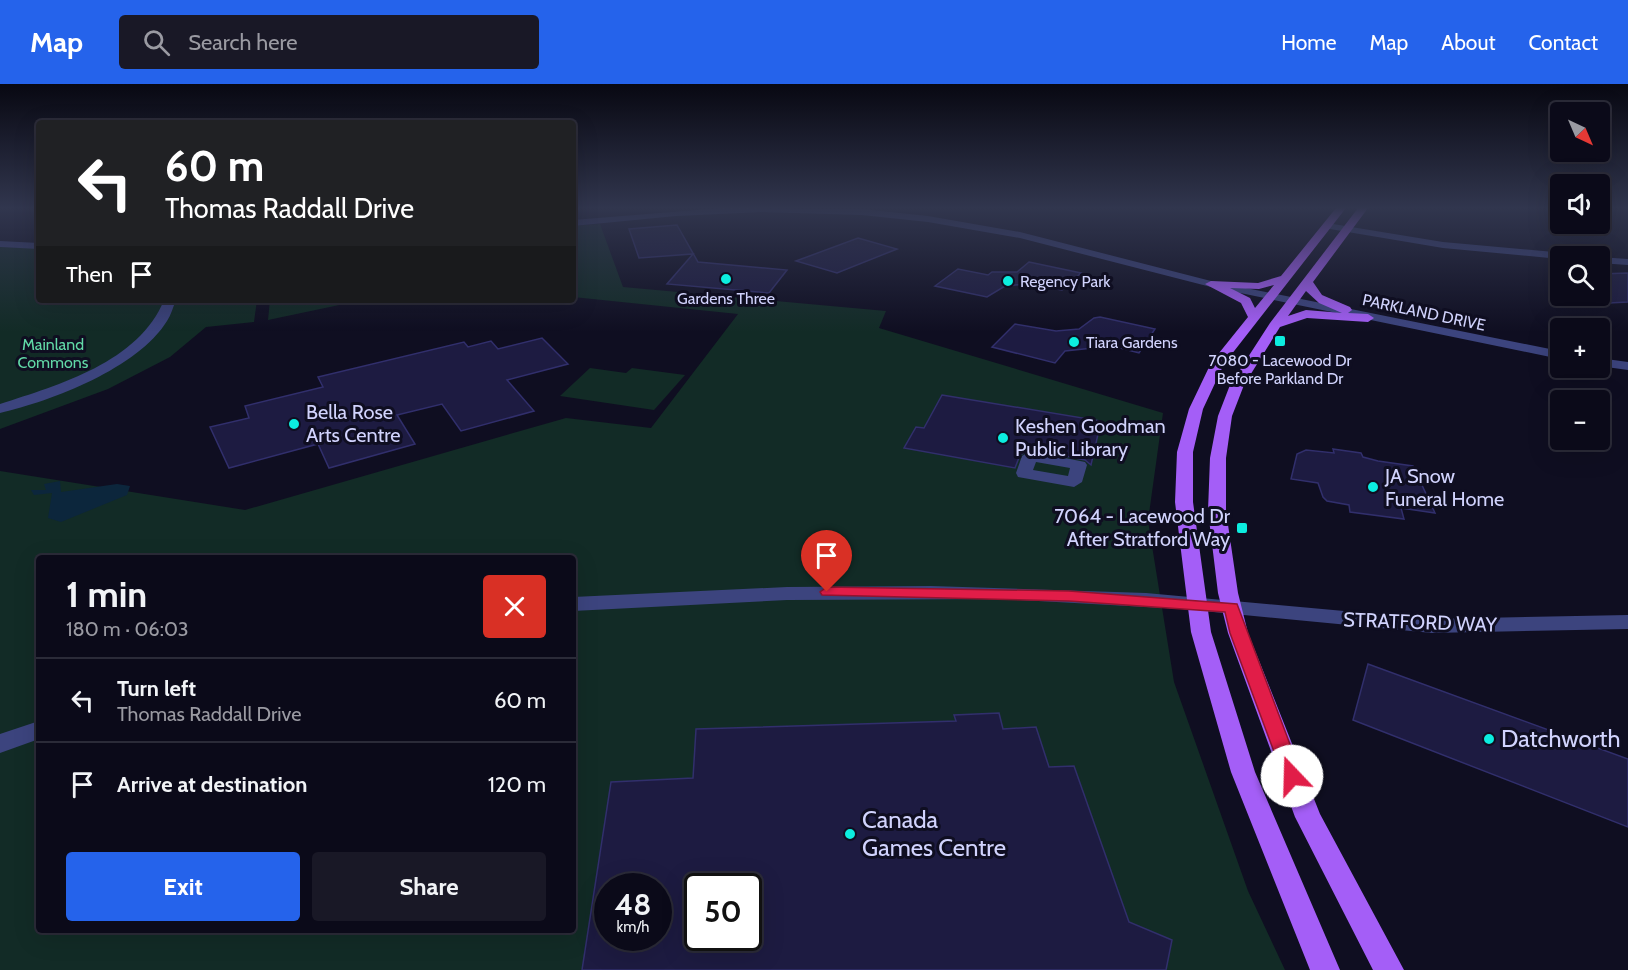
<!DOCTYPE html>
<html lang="en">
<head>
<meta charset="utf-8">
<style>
	body { margin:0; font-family:Cabin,sans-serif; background:#191826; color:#f1f3f6; height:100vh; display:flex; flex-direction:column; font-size:22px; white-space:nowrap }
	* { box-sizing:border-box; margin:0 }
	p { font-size:20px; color:#9a9aa2 }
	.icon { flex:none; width:33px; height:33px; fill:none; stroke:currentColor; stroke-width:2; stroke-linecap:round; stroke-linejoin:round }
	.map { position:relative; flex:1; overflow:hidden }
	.details { position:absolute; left:36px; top:471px; width:540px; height:378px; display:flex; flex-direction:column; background:#0b0a19; border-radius:6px; box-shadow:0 6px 24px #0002,0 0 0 2px #2b2b38 }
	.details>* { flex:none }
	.hud { position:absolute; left:36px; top:36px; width:540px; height:183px; border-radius:6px; box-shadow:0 6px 24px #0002,0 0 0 2px #2b2b38; background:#202124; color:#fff; overflow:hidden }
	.needle { width:39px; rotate:136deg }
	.fabs { position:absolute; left:1550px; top:18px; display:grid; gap:12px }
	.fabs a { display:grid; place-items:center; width:60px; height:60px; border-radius:6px; background:#0b0a19; box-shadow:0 6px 24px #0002,0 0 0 2px #2b2b38; font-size:30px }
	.speed { position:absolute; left:594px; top:789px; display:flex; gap:12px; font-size:30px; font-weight:700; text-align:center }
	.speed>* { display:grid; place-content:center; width:78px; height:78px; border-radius:50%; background:#0b0a19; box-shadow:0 6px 24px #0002,0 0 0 2px #2b2b38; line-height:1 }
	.speed small { font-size:15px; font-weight:400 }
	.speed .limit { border:3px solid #111; border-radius:9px; background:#fff; color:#111 }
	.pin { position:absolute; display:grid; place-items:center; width:51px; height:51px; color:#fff; margin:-62px -26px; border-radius:50% 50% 50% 0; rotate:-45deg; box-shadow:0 0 6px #0007 }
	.pin .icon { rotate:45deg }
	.me { position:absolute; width:66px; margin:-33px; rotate:339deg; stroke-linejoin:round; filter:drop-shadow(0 0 4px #0008) }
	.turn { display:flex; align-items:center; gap:21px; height:126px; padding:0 30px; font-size:27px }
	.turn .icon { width:78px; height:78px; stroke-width:2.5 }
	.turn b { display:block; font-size:42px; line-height:51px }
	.then { display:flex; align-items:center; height:57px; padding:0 30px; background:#0003; gap:12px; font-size:22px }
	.round { display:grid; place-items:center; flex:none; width:63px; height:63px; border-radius:6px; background:#191826 }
	.headline { display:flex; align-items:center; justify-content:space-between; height:102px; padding:0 30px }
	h1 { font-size:36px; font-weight:800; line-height:45px }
	.action { display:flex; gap:12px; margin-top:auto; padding:12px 30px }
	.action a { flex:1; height:69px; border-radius:6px; background:#2563eb; color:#fff; font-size:24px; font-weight:800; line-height:69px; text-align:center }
	.action a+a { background:#191826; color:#f1f3f6 }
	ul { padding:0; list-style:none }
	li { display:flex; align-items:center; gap:18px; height:84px; padding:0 30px; border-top:2px solid #2b2b38 }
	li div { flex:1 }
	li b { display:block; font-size:22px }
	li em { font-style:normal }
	header { display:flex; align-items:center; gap:36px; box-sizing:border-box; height:84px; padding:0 30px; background:#2563eb; color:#fff }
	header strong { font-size:28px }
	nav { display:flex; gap:33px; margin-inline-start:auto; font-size:21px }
	.search { width:420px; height:54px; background:#191826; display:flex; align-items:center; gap:15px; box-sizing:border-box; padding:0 21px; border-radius:6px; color:#9a9aa2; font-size:22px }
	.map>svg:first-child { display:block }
</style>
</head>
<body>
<header>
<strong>Map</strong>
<div class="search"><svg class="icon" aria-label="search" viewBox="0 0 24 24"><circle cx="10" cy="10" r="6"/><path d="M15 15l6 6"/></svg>Search here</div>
<nav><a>Home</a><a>Map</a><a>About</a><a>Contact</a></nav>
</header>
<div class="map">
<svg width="1628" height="886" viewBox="0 0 1628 886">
	<rect width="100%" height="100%" fill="#0f0e21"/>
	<g fill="#122b26" fill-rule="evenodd">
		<path d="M600,140L623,203L886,227L879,244L1163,329L1148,437L1174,598L1248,807L1285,886H0V387L245,426L566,334L651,344L738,230L573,213V142ZM39,474H573V846H39ZM608,802H658V854H608ZM698,802H748V854H698Z"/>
		<polygon points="0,163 39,164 39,216 257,216 254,238 206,243 170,273 108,305 0,345"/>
		<polygon points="270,216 363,216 268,236"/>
		<polygon points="590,284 626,289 632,284 685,291 654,326 560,312"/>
	</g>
	<polygon fill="#0c263c" points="60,397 61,408 117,400 130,402 127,411 61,438 48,434 52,409 34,411 31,406 46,406 44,400"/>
	<g fill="#1d1b41" stroke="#312f6c" stroke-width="1.5" fill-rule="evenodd">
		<polygon points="677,141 698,178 787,186 769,209 667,200 693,170 639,174 629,145"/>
		<polygon points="858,154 897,165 837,189 796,177"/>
		<polygon points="1029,178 1081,189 1062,206 1027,200 1005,202 987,213 935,202 958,185 988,191 992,188 1017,188"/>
		<polygon points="1628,189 1628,218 1609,219 1599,214 1599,190"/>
		<polygon points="1100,233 1155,245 1139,269 1112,262 1065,267 1055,279 992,263 1015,240 1056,247 1079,245 1094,234"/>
		<polygon points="542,254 568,280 507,296 534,327 461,347 442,320 397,331 415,360 329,384 318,360 229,384 210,343 249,334 245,322 323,303 318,293 464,258 468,263 491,257 498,265"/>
		<polygon points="942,311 1101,337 1091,381 1085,376 1030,365 1020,371 1015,384 904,364 916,343 924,344"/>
		<polygon points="1333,365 1361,369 1363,373 1378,377 1413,382 1435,429 1401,424 1404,435 1350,428 1349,421 1327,417 1323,413 1318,399 1291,395 1297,370 1306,366 1334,369"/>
		<polygon points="1368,580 1628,675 1628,743 1353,636"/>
		<path d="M999,629L1003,645L1036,643L1049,683L1074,682L1129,838L1172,856L1166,886H582L611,698L693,694L696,645L956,637L954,631ZM608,802H658V854H608ZM698,802H748V854H698Z"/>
	</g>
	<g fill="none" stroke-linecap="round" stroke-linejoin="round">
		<g fill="#3c447e" fill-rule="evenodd">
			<polygon points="721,124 862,125 928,132 1020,148 1211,197 1560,267 1560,275 1211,203 1020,154 928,138 862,131 761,128 676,132 573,142 573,136"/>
			<polygon points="1327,139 1443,158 1565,169 1570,172 1560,172 1560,175 1443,164 1324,144 1322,142"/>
			<polygon points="0,157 39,159 39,165 0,163"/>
			<polygon points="1599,173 1628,175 1628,181 1599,179"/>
			<path d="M164,216H176C173,223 171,231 167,237C138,284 52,317 0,329V320C59,301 139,278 164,216Z"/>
			<polygon points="1599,274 1628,278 1628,286 1599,282"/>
			<path d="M1030,367L1085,378L1087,381L1082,398L1074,403L1018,393L1016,389L1022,372ZM1036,378L1070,384L1068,392L1033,386Z"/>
			<polygon points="931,502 1146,509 1432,535 1628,531 1628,545 1432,549 1182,525 1003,515 787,516 573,527 573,513 787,503"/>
			<polygon points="39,637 39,655 0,669 0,650"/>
		</g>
		<g fill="#a45ef7" fill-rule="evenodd">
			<path d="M1336,124H1346L1224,280L1203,325L1193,368V418L1211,548L1255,688L1340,886H1310L1231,688L1191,548L1175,418L1177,368L1189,325L1211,279L1248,233L1241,219L1205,200L1211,197L1258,199L1281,192ZM1274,201L1255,224L1250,214L1230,204L1259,205Z"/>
			<path d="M1358,124H1368L1313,198L1322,211L1350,223L1352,226L1348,229L1368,230L1374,234L1368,238L1307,234L1280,243L1244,301L1232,332L1226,374V427L1238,509L1248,549L1320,730L1404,886H1373L1295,733L1228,549L1218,509L1208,427L1210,374L1218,332L1230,301L1270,239ZM1306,207L1319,219L1342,229L1306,226L1288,232Z"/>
		</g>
	</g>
	<linearGradient id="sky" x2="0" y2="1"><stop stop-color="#080812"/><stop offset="0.5" stop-color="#31364e"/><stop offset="1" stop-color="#31364e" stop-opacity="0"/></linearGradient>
	<rect width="1628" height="248" fill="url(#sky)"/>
	<polygon fill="#e11d48" stroke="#92132f" stroke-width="1.5" points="827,503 1069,507 1237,520 1302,692 1299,697 1292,699 1286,697 1283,692 1230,549 1225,528 1069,517 822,511 820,508"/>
	<g fill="#0ceddf" stroke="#0f0e21" stroke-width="2">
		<circle cx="726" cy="195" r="6"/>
		<circle cx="1008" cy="197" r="6"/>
		<rect x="1274" y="251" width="12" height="12" rx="3"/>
		<circle cx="1074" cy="258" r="6"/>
		<circle cx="294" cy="340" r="6"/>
		<circle cx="1003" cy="354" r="6"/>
		<circle cx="1373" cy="403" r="6"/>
		<rect x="1236" y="438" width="12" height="12" rx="3"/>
		<circle cx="1489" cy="655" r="6"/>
		<circle cx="850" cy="750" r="6"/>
	</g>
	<g text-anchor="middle" stroke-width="6" stroke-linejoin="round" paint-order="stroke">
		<g font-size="16" fill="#d1d3fd" stroke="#0f0e21" text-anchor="start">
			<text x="1020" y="203">Regency Park</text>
			<text x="726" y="220" text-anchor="middle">Gardens Three</text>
			<text x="1086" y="264">Tiara Gardens</text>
			<text x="1280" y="282" text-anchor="middle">7080 - Lacewood Dr<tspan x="1280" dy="18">Before Parkland Dr</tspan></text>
		</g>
		<g font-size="16" fill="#d1d3fd" stroke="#0f0e21">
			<text transform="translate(1424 228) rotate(12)" y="6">PARKLAND DRIVE</text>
		</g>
		<g font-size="16" fill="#61d9a7" stroke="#0f0e21">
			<text x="53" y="266">Mainland<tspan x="53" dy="18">Commons</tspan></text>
		</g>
		<g font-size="20" fill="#d1d3fd" stroke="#0f0e21" text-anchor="start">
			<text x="306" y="335">Bella Rose<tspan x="306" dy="23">Arts Centre</tspan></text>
			<text x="1015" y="349">Keshen Goodman<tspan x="1015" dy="23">Public Library</tspan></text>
			<text x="1385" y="399">JA Snow<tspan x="1385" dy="23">Funeral Home</tspan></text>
			<text x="1230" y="439" text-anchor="end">7064 - Lacewood Dr<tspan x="1230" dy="23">After Stratford Way</tspan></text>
		</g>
		<g font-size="20" fill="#d1d3fd" stroke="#0f0e21">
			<text transform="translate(1420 538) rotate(2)" y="7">STRATFORD WAY</text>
		</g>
		<g font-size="24" fill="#d1d3fd" stroke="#0f0e21" text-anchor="start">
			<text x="1501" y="663">Datchworth</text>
			<text x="862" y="744">Canada<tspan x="862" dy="28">Games Centre</tspan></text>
		</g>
	</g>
</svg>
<div class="fabs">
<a><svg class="needle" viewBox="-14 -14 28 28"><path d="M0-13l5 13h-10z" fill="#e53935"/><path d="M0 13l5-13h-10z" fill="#9a9aa2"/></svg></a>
<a><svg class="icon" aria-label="sound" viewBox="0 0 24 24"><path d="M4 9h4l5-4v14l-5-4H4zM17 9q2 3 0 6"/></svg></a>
<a><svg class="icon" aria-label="search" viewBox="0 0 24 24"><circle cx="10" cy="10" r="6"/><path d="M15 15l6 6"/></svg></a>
<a>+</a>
<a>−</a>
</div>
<div class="speed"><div>48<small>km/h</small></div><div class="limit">50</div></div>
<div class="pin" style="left:827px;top:508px;background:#d93025"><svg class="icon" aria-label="arrive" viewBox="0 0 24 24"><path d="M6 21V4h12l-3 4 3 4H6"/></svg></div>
<svg class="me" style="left:1292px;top:692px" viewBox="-20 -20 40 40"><circle r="19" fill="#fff"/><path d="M0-13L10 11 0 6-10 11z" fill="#e11d48"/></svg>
<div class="hud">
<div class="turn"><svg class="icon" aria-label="left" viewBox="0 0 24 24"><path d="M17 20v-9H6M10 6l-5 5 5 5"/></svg><div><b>60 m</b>Thomas Raddall Drive</div></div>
<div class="then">Then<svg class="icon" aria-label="arrive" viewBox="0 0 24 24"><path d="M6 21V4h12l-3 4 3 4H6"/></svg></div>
</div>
<section class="details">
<div class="headline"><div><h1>1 min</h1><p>180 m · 06:03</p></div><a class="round" style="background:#d93025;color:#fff"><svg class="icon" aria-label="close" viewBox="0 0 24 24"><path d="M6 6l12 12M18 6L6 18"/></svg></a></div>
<ul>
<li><svg class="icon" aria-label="left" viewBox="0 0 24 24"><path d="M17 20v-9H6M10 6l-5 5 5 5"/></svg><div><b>Turn left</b><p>Thomas Raddall Drive</p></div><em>60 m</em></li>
<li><svg class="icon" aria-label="arrive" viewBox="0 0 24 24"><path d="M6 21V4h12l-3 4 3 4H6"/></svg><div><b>Arrive at destination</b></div><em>120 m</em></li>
</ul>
<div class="action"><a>Exit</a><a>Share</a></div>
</section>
</div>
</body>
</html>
